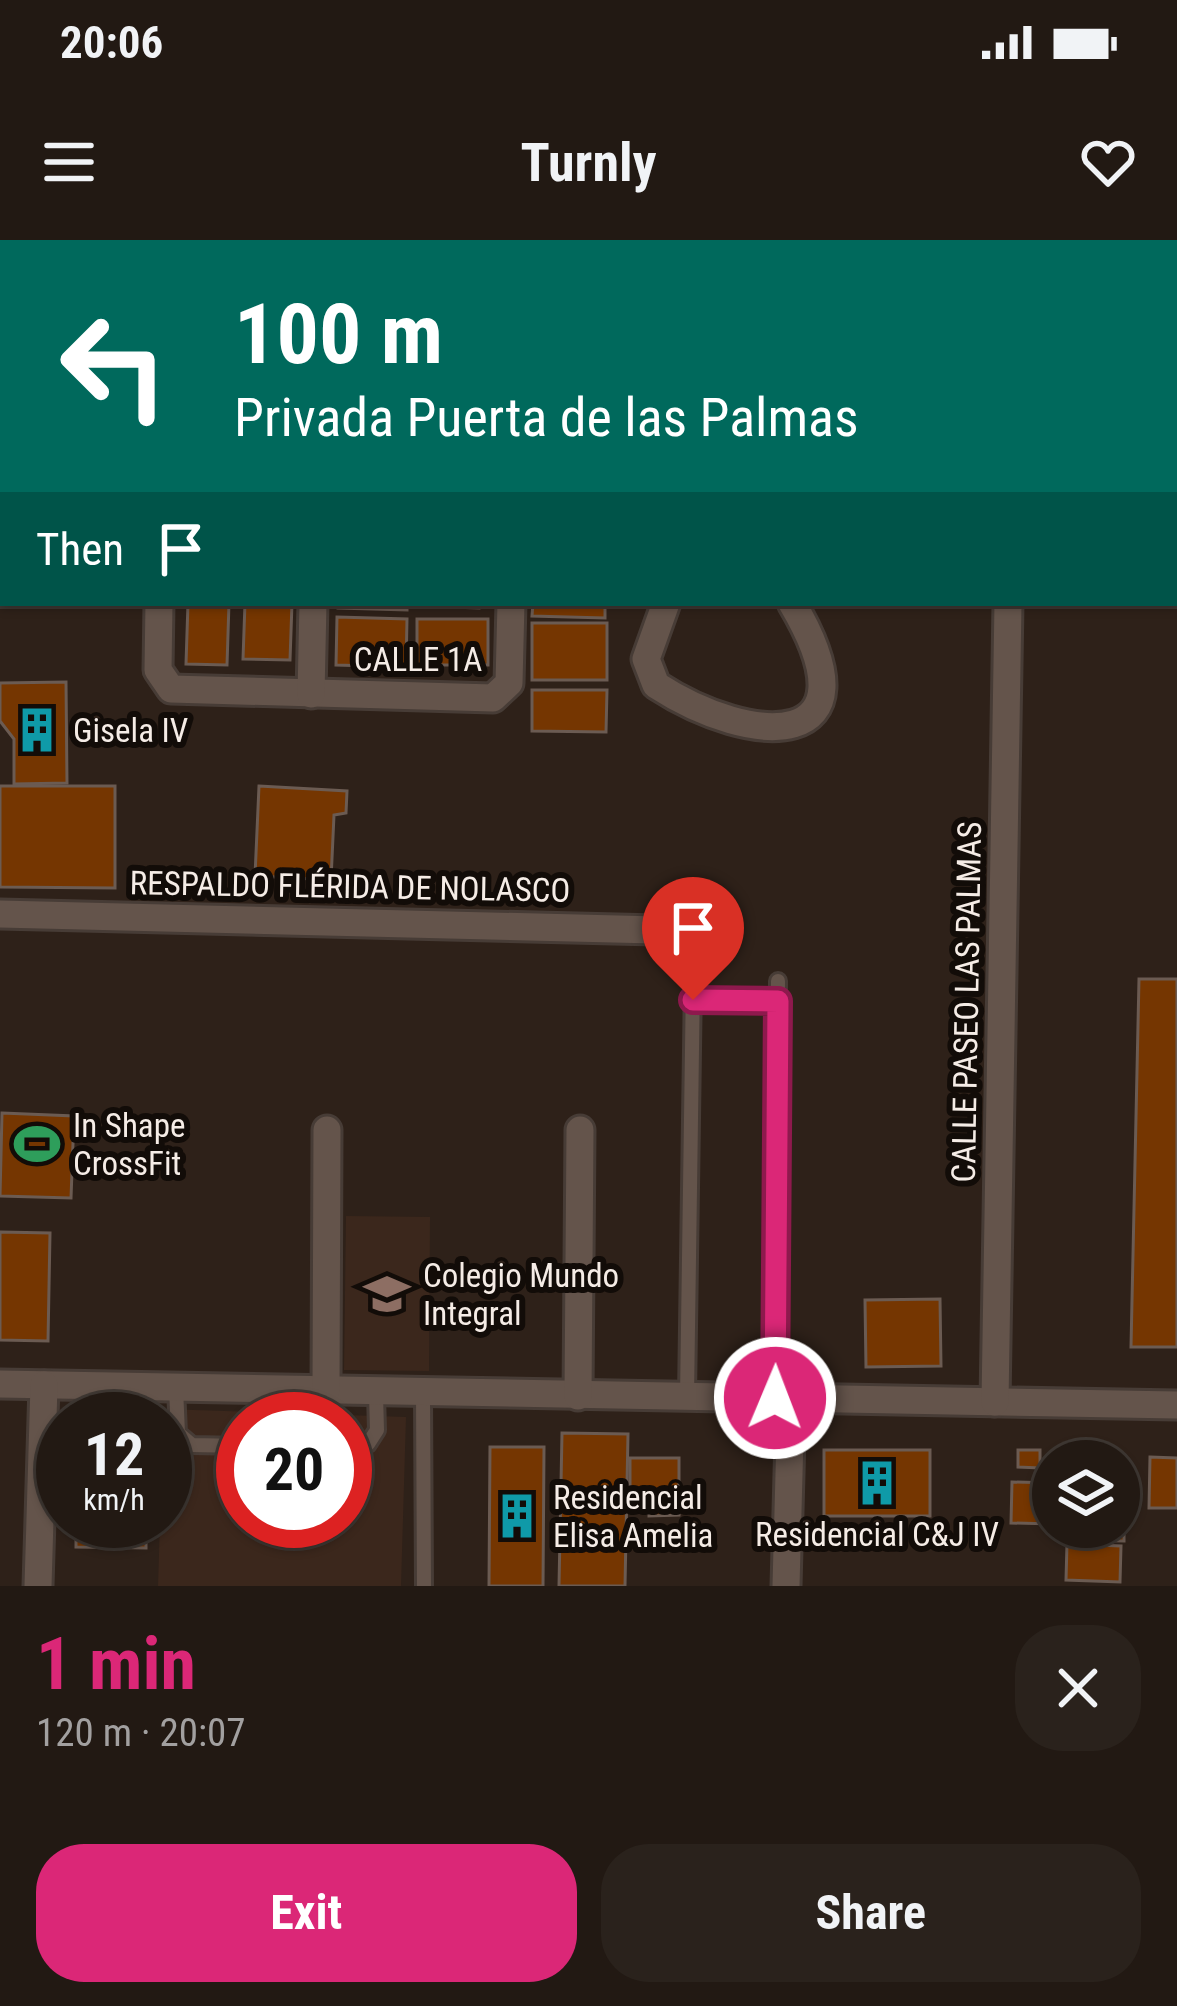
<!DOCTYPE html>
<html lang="en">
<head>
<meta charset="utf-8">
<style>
	body { margin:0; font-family:"Roboto Condensed",sans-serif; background:#2a221c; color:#f1f3f6; height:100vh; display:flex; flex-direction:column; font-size:45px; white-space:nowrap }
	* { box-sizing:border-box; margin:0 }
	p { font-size:39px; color:#a2a0a0 }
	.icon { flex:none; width:66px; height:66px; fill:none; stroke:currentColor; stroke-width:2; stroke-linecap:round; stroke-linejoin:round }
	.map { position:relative; height:1346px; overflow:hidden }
	.sheet { display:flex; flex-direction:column; background:#221913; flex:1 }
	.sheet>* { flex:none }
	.banner { position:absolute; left:0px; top:0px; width:1179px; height:366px; box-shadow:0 3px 9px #0004,0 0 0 3px #3f3833; background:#00695c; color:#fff; overflow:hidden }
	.fabs { position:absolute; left:1032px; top:1200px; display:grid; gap:24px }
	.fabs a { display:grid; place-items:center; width:108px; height:108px; border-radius:50%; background:#221913; box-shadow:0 3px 9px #0004,0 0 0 3px #3f3833; font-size:60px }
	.speed { position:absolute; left:36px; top:1152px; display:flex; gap:24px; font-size:60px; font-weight:700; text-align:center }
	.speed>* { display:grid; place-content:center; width:156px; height:156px; border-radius:50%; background:#221913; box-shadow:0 3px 9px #0004,0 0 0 3px #3f3833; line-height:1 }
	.speed small { font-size:30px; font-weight:400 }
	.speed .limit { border:18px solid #d22; background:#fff; color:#111 }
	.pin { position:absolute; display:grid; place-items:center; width:102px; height:102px; color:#fff; margin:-123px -51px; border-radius:50% 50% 50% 0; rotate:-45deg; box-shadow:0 0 12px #0007 }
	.pin .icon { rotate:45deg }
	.me { position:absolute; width:132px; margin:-66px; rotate:1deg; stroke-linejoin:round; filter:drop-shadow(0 0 9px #0008) }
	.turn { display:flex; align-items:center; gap:42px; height:252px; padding:0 36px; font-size:54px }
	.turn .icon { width:156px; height:156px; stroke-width:2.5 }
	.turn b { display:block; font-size:84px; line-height:102px }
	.then { display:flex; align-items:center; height:114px; padding:0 36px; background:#0003; gap:24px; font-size:45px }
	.round { display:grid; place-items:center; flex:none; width:126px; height:126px; border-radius:48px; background:#2a221c }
	.summary { display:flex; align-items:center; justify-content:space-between; height:204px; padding:0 36px }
	h1 { font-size:72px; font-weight:700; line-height:90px; color:#db2777 }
	.primary-button { display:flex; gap:24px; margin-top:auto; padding:24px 36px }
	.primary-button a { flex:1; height:138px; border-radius:48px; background:#db2777; color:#fff; font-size:48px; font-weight:700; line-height:138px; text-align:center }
	.primary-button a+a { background:#2a221c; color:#f1f3f6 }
	.status { display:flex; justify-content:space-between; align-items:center; height:84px; padding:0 60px; background:#221913; direction:ltr }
	.status svg { height:33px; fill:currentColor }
	header { display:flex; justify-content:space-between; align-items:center; height:156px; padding:0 36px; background:#221913; font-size:54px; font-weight:700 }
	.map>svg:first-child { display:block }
</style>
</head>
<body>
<div class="status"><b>20:06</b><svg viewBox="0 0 49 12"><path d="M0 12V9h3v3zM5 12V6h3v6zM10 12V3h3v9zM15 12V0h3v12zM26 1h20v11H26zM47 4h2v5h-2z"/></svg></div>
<header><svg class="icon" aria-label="menu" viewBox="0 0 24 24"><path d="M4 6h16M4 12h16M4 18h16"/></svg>Turnly<svg class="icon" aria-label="heart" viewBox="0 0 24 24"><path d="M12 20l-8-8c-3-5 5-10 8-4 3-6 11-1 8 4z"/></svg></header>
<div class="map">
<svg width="1177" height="1346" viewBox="0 0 1177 1346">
	<rect width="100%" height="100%" fill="#2e2119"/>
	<g fill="#3b271c" fill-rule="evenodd">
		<polygon points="346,976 430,977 429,1131 344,1130"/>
		<path d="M163,1169L406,1177L401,1346H158L160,1281H165ZM243,1179H345V1281H243Z"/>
	</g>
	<g fill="#753601" stroke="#6b5b52" stroke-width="3">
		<polygon points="0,0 78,0 78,3 3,3 0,31"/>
		<polygon points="188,363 229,363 227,425 186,424"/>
		<polygon points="245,363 292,363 290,420 243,419"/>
		<polygon points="338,363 407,363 407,370 338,368"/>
		<polygon points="420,363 479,363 479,368 420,366"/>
		<polygon points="533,363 605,363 605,378 532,376"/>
		<polygon points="337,377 407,379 406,427 336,425"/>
		<rect x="417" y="379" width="71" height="46"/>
		<rect x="532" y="383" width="75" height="57"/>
		<polygon points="66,442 67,543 14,544 14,499 0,481 0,443"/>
		<polygon points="532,450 607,450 606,492 532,491"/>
		<polygon points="0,546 115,546 115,648 0,647"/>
		<polygon points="259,546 347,551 346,573 334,575 331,640 255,636"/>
		<polygon points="1139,739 1177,739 1177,1107 1131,1107"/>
		<polygon points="2,873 74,876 71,958 0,956"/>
		<polygon points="0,992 50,993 48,1101 0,1100"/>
		<polygon points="940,1059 941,1126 866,1127 865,1060"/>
		<polygon points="562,1193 628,1194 625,1346 559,1346"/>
		<polygon points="490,1207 544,1207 543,1346 489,1346"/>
		<rect x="824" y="1210" width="106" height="66"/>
		<polygon points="1018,1210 1040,1210 1040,1228 1018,1227"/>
		<polygon points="1150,1217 1177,1218 1177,1268 1149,1268"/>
		<polygon points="630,1218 679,1218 679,1275 649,1276 649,1255 630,1255"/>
		<polygon points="1119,1221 1124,1221 1124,1301 1064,1300 1064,1287 1119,1287"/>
		<polygon points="1012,1242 1053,1243 1053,1284 1011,1283"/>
		<polygon points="76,1281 146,1281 146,1308 76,1307"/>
		<polygon points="1067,1304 1121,1306 1120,1342 1066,1340"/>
	</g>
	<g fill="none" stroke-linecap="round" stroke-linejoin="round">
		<g stroke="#473c36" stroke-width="20">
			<g id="lane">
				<polyline points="693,760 778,761"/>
				<polyline points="176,1148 178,1193 192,1205 243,1206"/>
				<polyline points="423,1155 424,1346"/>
				<polyline points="687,1157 693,740"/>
				<polyline points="775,1158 778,741"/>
				<polyline points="345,1205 368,1204 377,1190 376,1154"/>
			</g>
		</g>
		<g stroke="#473c36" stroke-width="33">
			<g id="street">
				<polyline points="321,0 321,3"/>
				<polyline points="518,3 518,0"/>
				<polyline points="755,3 755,0"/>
				<polyline points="1014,3 1014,0"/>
				<polyline points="159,363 158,430 171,449 493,458 509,443 511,363"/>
				<path d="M666,363L646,419L656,445C753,508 881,513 792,363"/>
				<polyline points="311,454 313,363"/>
				<polyline points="0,674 698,691"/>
				<polyline points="0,1144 1177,1165"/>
				<polyline points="326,1150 327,890"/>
				<polyline points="578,1156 580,890"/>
				<polyline points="995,1162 1008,363"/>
				<polyline points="38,1346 44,1145"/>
				<polyline points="786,1346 791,1159"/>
			</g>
		</g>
		<use href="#lane" stroke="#64544b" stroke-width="14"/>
		<use href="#street" stroke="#64544b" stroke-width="27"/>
	</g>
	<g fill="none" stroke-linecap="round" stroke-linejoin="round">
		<g stroke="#8e194d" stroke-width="30">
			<polyline id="route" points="693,760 778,761 775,1158"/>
		</g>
		<use href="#route" stroke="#db2777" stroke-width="21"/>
	</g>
	<defs>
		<g id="building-bare" transform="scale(3.6)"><path d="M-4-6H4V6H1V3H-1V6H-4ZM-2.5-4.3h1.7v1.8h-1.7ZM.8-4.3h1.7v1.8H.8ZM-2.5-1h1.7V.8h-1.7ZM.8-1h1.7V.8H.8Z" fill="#0f9aa8" stroke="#120c08" stroke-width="2.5" paint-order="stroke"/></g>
		<g id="stadium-bare" transform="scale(3.6)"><path d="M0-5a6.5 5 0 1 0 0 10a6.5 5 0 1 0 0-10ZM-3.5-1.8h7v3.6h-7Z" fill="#2e9e5b" stroke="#120c08" stroke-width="2.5" paint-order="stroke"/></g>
		<g id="school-bare" transform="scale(3.6)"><path d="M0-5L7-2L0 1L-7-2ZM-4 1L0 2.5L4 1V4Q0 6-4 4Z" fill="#8d6e63" stroke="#120c08" stroke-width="2.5" paint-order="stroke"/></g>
	</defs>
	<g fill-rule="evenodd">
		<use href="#building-bare" x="37" y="490"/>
		<use href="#stadium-bare" x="37" y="904"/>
		<use href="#school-bare" x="387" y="1054"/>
		<use href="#building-bare" x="877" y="1243"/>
		<use href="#building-bare" x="517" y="1276"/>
	</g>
	<g text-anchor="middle" stroke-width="12" stroke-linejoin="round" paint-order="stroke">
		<g font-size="33" fill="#f5ece6" stroke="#120c08">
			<text x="418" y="431">CALLE 1A</text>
			<text transform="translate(350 646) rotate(1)" y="12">RESPALDO FLÉRIDA DE NOLASCO</text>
			<text transform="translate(966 762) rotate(-89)" y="12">CALLE PASEO LAS PALMAS</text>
		</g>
		<g font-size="33" fill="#f5ece6" stroke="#120c08" text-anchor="start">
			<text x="73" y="502">Gisela IV</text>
			<text x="73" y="897">In Shape<tspan x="73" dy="38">CrossFit</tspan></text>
			<text x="423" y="1047">Colegio Mundo<tspan x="423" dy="38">Integral</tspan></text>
			<text x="553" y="1269">Residencial<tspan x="553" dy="38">Elisa Amelia</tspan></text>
			<text x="877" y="1306" text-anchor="middle">Residencial C&amp;J IV</text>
		</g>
	</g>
</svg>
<div class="fabs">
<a><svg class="icon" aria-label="layers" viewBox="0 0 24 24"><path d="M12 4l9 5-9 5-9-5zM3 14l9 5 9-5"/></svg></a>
</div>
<div class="speed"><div>12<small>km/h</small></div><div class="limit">20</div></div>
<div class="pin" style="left:693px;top:760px;background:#d93025"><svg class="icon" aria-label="arrive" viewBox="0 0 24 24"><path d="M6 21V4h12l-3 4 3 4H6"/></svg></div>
<svg class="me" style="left:775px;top:1158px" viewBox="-20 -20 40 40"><circle r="17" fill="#db2777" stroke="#fff" stroke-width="3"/><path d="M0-11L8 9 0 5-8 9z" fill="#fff"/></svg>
<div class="banner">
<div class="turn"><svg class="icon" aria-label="left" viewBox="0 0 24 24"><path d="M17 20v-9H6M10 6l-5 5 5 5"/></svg><div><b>100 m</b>Privada Puerta de las Palmas</div></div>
<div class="then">Then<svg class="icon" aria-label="arrive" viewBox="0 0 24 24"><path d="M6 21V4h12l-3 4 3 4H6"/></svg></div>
</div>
</div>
<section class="sheet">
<div class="summary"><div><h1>1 min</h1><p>120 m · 20:07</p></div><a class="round"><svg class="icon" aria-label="close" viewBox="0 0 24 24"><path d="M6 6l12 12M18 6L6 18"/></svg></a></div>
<div class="primary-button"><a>Exit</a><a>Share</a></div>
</section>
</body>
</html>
